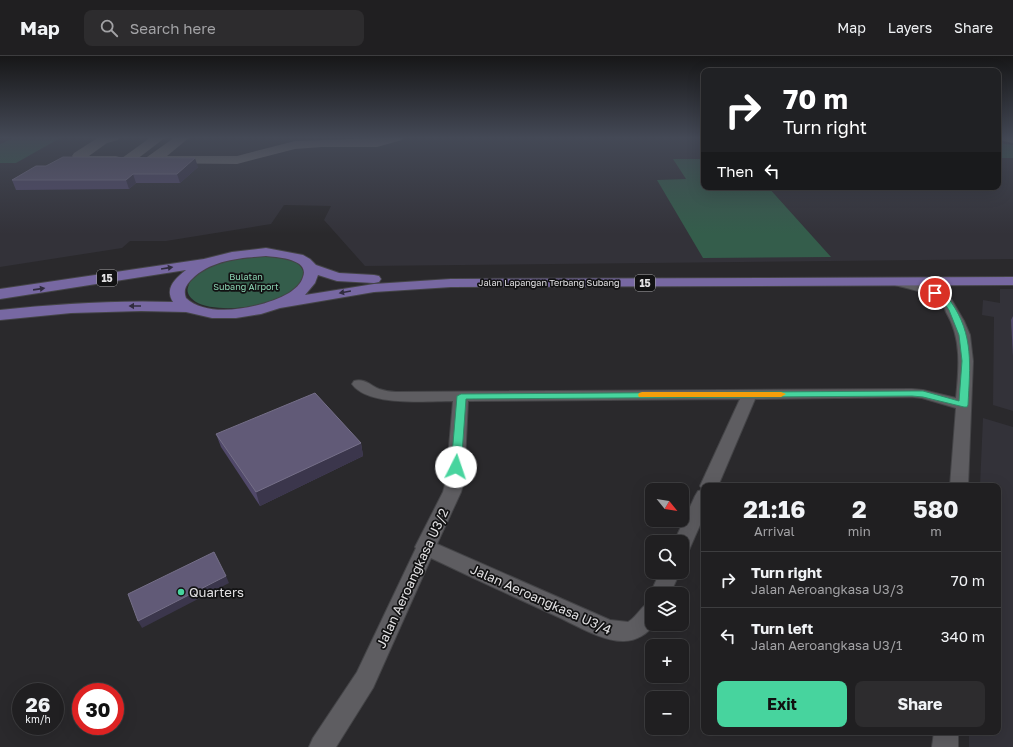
<!DOCTYPE html>
<html lang="en">
<head>
<meta charset="utf-8">
<style>
	body { margin:0; font-family:"Golos Text",sans-serif; background:#2d2c2e; color:#f1f3f6; height:100vh; display:flex; flex-direction:column; font-size:15px; white-space:nowrap }
	* { box-sizing:border-box; margin:0 }
	p { font-size:13px; color:#a2a2a5 }
	.icon { flex:none; width:22px; height:22px; fill:none; stroke:currentColor; stroke-width:2; stroke-linecap:round; stroke-linejoin:round }
	.map { position:relative; flex:1; overflow:hidden }
	.details { position:absolute; left:701px; top:427px; width:300px; height:252px; display:flex; flex-direction:column; background:#201f21; border-radius:8px; box-shadow:0 4px 16px #0002,0 0 0 1px #3d3d3f }
	.details>* { flex:none }
	.hud { position:absolute; left:701px; top:12px; width:300px; height:122px; border-radius:8px; box-shadow:0 4px 16px #0002,0 0 0 1px #3d3d3f; background:#202124; color:#fff; overflow:hidden }
	.needle { width:26px; rotate:120deg }
	.buttons { position:absolute; left:645px; top:427px; display:grid; gap:8px }
	.buttons a { display:grid; place-items:center; width:44px; height:44px; border-radius:8px; background:#201f21; box-shadow:0 4px 16px #0002,0 0 0 1px #3d3d3f; font-size:20px }
	.speed { position:absolute; left:12px; top:627px; display:flex; gap:8px; font-size:20px; font-weight:700; text-align:center }
	.speed>* { display:grid; place-content:center; width:52px; height:52px; border-radius:50%; background:#201f21; box-shadow:0 4px 16px #0002,0 0 0 1px #3d3d3f; line-height:1 }
	.speed small { font-size:10px; font-weight:400 }
	.speed .limit { border:6px solid #d22; background:#fff; color:#111 }
	.pin { position:absolute; display:grid; place-items:center; width:34px; height:34px; color:#fff; margin:-17px; border:2px solid #fff; border-radius:50%; box-shadow:0 1px 4px #0007 }
	.me { position:absolute; width:44px; margin:-22px; rotate:4deg; stroke-linejoin:round; filter:drop-shadow(0 0 3px #0008) }
	.turn { display:flex; align-items:center; gap:14px; height:84px; padding:0 16px; font-size:18px }
	.turn .icon { width:52px; height:52px; stroke-width:2.5 }
	.turn b { display:block; font-size:28px; line-height:34px }
	.then { display:flex; align-items:center; height:38px; padding:0 16px; background:#0003; gap:8px; font-size:15px }
	.eta { display:flex; justify-content:space-evenly; align-items:center; height:68px; text-align:center }
	.eta b { font-size:24px; font-weight:700; line-height:28px }
	.cta { display:flex; gap:8px; margin-top:auto; padding:8px 16px }
	.cta a { flex:1; height:46px; border-radius:8px; background:#47d49e; color:#111; font-size:16px; font-weight:700; line-height:46px; text-align:center }
	.cta a+a { background:#2d2c2e; color:#f1f3f6 }
	ul { padding:0; list-style:none }
	li { display:flex; align-items:center; gap:12px; height:56px; padding:0 16px; border-top:1px solid #3d3d3f }
	li div { flex:1 }
	li b { display:block; font-size:15px }
	li em { font-style:normal }
	header { display:flex; align-items:center; gap:24px; box-sizing:border-box; height:56px; padding:0 20px; background:#201f21; border-bottom:1px solid #3d3d3f }
	header strong { font-size:19px }
	nav { display:flex; gap:22px; margin-inline-start:auto; font-size:14px }
	.search { width:280px; height:36px; background:#2d2c2e; display:flex; align-items:center; gap:10px; box-sizing:border-box; padding:0 14px; border-radius:8px; color:#a2a2a5; font-size:15px }
	.map>svg:first-child { display:block }
</style>
</head>
<body>
<header>
<strong>Map</strong>
<div class="search"><svg class="icon" aria-label="search" viewBox="0 0 24 24"><circle cx="10" cy="10" r="6"/><path d="M15 15l6 6"/></svg>Search here</div>
<nav><a>Map</a><a>Layers</a><a>Share</a></nav>
</header>
<div class="map">
<svg width="1013" height="691" viewBox="0 0 1013 691">
	<rect width="100%" height="100%" fill="#2a292c"/>
	<g fill="#333239">
		<polygon points="7,81 704,81 704,131 998,131 998,81 1013,81 1013,203 365,210 324,164 331,150 284,149 271,168 166,185 130,185 122,192 0,211 0,83"/>
		<polygon points="1000,233 1013,233 1013,355 993,349 994,261 982,259 983,244 1000,247"/>
		<polygon points="983,362 1013,371 1013,691 969,691 969,676 998,676 998,430 980,430"/>
	</g>
	<g fill="#345d4b">
		<polygon points="16,81 62,81 16,107 0,107 0,88"/>
		<polygon points="998,87 1013,89 1013,102 998,102"/>
		<polygon points="673,103 704,103 704,131 768,131 831,201 703,202 657,124 686,123"/>
		<path d="M264,200C278,201 302,201 304,219C297,250 220,260 196,246C190,242 186,237 188,231C195,206 244,202 264,200Z"/>
	</g>
	<g fill="none" stroke-linecap="round" stroke-linejoin="round">
		<g fill="#727073" fill-rule="evenodd">
			<polygon points="99,81 120,81 118,84 107,87 89,100 116,100 122,102 151,81 166,81 132,107 127,108 122,106 116,108 86,108 76,105 72,100 74,97"/>
			<polygon points="175,81 190,81 167,100 237,100 295,85 404,81 402,84 377,91 322,91 295,93 237,108 147,107 145,104 147,101"/>
			<polygon points="998,81 1013,81 1013,87 999,84"/>
		</g>
		<g stroke="#444447" stroke-width="2">
			<g id="minor">
				<path d="M895,223L933,232L950,241L964,265L970,279L973,305L968,430H950L956,352L922,342L912,341L755,343L718,430H704V460L689,494L682,497V486H674L695,440L698,435L703,434L700,430L740,343L468,345L464,425L461,436L437,488L610,564L628,566C638,560 641,549 652,545V568H654C648,578 636,585 624,585C603,586 574,568 556,560C514,541 473,522 431,502L373,632L336,691H309L313,682L357,616L416,492L415,491L443,436L446,425L453,345C428,345 368,351 352,328L354,325C364,322 370,329 379,333C385,335 390,336 396,336L912,333L923,334L956,342C959,312 962,283 946,256C945,252 943,248 940,245C926,235 908,233 891,228L889,226L891,224Z"/>
				<polygon points="660,516 680,516 670,538 652,538 652,543 650,538"/>
				<polygon points="934,676 958,676 958,691 932,691"/>
			</g>
		</g>
		<g stroke="#444447" stroke-width="2">
			<path id="major" d="M266,192L303,199L310,203L316,209L339,217L374,219L379,220L381,223L379,226L374,227L337,225L318,219L315,227L305,239L374,228L451,223L1013,221V229L451,231L374,236L280,252L261,258L236,262H212L186,256L141,255L71,257L0,264V254C57,248 115,244 173,246C164,232 176,222 186,214L0,243V233L204,203L232,196ZM266,200C277,201 310,203 303,221C301,228 295,233 289,237C265,251 209,264 186,242C183,234 186,229 192,223C211,204 240,202 266,200Z"/>
		</g>
		<use href="#minor" fill="#5e5d61" fill-rule="evenodd"/>
		<use href="#major" fill="#7768a2" fill-rule="evenodd"/>
	</g>
	<g fill="#51496a">
		<polygon points="46,110 198,111 180,127 136,127 129,133 16,134 12,124"/>
		<polygon points="1013,260 1013,300 1011,264"/>
		<polygon points="216,378 361,387 363,400 260,450 221,391"/>
	</g>
	<g fill="#3b364c">
		<polygon points="195,102 198,111 180,127 177,118"/>
		<polygon points="133,118 136,127 129,133 126,124"/>
		<polygon points="361,387 363,400 260,450 256,436"/>
		<polygon points="226,520 229,527 142,572 138,565"/>
	</g>
	<g fill="#615a77" stroke="#756f88">
		<polygon points="63,101 195,102 177,118 133,118 126,124 12,124 36,110 46,110"/>
		<polygon points="315,337 361,387 256,436 216,378"/>
		<polygon points="214,496 226,520 138,565 128,538"/>
	</g>
	<defs><path id="oneway-solid" d="M-6-.8H1V-3.2L6.5 0L1 3.2V.8H-6Z"/></defs>
	<g fill="#302c3e">
		<use href="#oneway-solid" transform="translate(167 212) rotate(-9)"/>
		<use href="#oneway-solid" transform="translate(39 233) rotate(-8)"/>
		<use href="#oneway-solid" transform="translate(345 236) rotate(170)"/>
		<use href="#oneway-solid" transform="translate(135 250) rotate(-180)"/>
	</g>
	<linearGradient id="sky" x2="0" y2="1"><stop stop-color="#171718"/><stop offset="0.46" stop-color="#444956"/><stop offset="1" stop-color="#444956" stop-opacity="0"/></linearGradient>
	<rect width="1013" height="178" fill="url(#sky)"/>
	<path fill="#47d49e" stroke="#2e8a67" d="M933,235C940,234 947,241 951,246C974,279 970,310 968,349L967,351H964L923,341L912,340L466,343L461,411L459,413H452L451,411L457,340L461,338L912,335H923L959,345L962,305L959,279L949,254L943,245L933,239Z"/>
	<polygon fill="#f59e0b" points="642,336 781,336 786,338 781,341 639,341 638,339 639,337"/>
	<circle fill="#47d49e" stroke="#121213" stroke-width="1.5" cx="181" cy="536" r="4"/>
	<g text-anchor="middle" stroke-width="3.5" stroke-linejoin="round" paint-order="stroke">
		<g font-size="9" fill="#8cd5b3" stroke="#121213">
			<text x="246" y="224">Bulatan<tspan x="246" dy="10">Subang Airport</tspan></text>
		</g>
		<g font-size="9" fill="#e3e2e4" stroke="#121213">
			<text x="549" y="230">Jalan Lapangan Terbang Subang</text>
		</g>
		<g fill="#121213" stroke="#a4a4a5" stroke-width="1">
			<rect x="97" y="214" width="20" height="16" rx="3"/>
			<rect x="635" y="219" width="20" height="16" rx="3"/>
		</g>
		<g font-size="10" font-weight="bold" fill="#e3e2e4">
			<text x="107" y="226">15</text>
			<text x="645" y="231">15</text>
		</g>
		<g font-size="13" fill="#e3e2e4" stroke="#121213">
			<text transform="translate(412 522) rotate(-65)" y="5">Jalan Aeroangkasa U3/2</text>
			<text transform="translate(541 543) rotate(24)" y="5">Jalan Aeroangkasa U3/4</text>
		</g>
		<g font-size="13" fill="#e3e2e4" stroke="#121213" text-anchor="start">
			<text x="189" y="541">Quarters</text>
		</g>
	</g>
</svg>
<div class="buttons">
<a><svg class="needle" viewBox="-14 -14 28 28"><path d="M0-13l5 13h-10z" fill="#e53935"/><path d="M0 13l5-13h-10z" fill="#a2a2a5"/></svg></a>
<a><svg class="icon" aria-label="search" viewBox="0 0 24 24"><circle cx="10" cy="10" r="6"/><path d="M15 15l6 6"/></svg></a>
<a><svg class="icon" aria-label="layers" viewBox="0 0 24 24"><path d="M12 4l9 5-9 5-9-5zM3 14l9 5 9-5"/></svg></a>
<a>+</a>
<a>−</a>
</div>
<div class="speed"><div>26<small>km/h</small></div><div class="limit">30</div></div>
<div class="pin" style="left:935px;top:237px;background:#d93025"><svg class="icon" aria-label="arrive" viewBox="0 0 24 24"><path d="M6 21V4h12l-3 4 3 4H6"/></svg></div>
<svg class="me" style="left:456px;top:411px" viewBox="-20 -20 40 40"><circle r="19" fill="#fff"/><path d="M0-13L10 11 0 6-10 11z" fill="#47d49e"/></svg>
<div class="hud">
<div class="turn"><svg class="icon" aria-label="right" viewBox="0 0 24 24"><path d="M7 20v-9h11M14 6l5 5-5 5"/></svg><div><b>70 m</b>Turn right</div></div>
<div class="then">Then<svg class="icon" aria-label="left" viewBox="0 0 24 24"><path d="M17 20v-9H6M10 6l-5 5 5 5"/></svg></div>
</div>
<section class="details">
<div class="eta">
<div><b>21:16</b><p>Arrival</p></div>
<div><b>2</b><p>min</p></div>
<div><b>580</b><p>m</p></div>
</div>
<ul>
<li><svg class="icon" aria-label="right" viewBox="0 0 24 24"><path d="M7 20v-9h11M14 6l5 5-5 5"/></svg><div><b>Turn right</b><p>Jalan Aeroangkasa U3/3</p></div><em>70 m</em></li>
<li><svg class="icon" aria-label="left" viewBox="0 0 24 24"><path d="M17 20v-9H6M10 6l-5 5 5 5"/></svg><div><b>Turn left</b><p>Jalan Aeroangkasa U3/1</p></div><em>340 m</em></li>
</ul>
<div class="cta"><a>Exit</a><a>Share</a></div>
</section>
</div>
</body>
</html>
